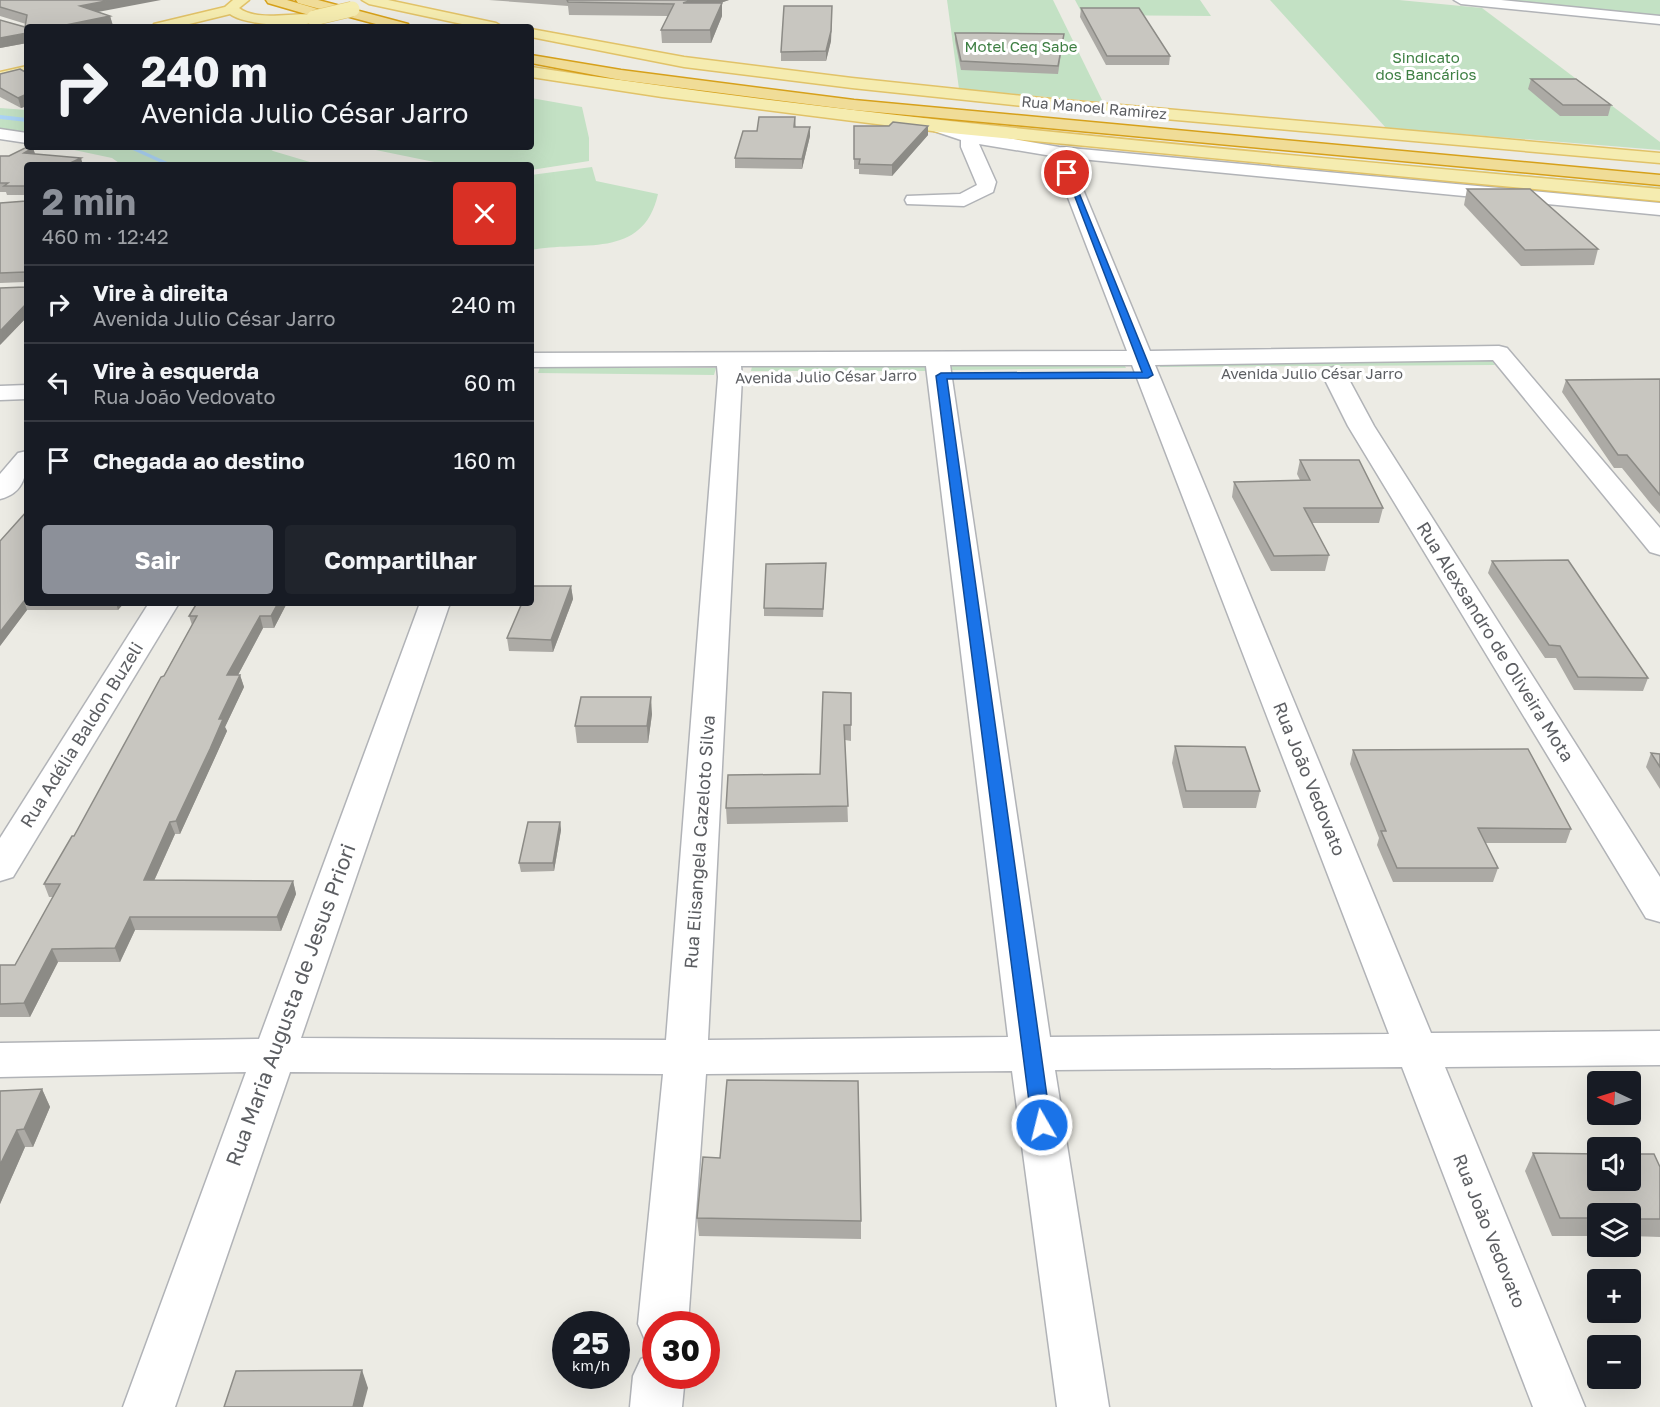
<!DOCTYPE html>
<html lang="pt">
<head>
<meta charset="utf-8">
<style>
	body { margin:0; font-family:"Golos Text",sans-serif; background:#20242c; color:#f1f3f6; height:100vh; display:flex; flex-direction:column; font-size:22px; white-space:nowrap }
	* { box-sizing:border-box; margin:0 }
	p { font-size:20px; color:#9ea1a6 }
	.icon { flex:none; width:33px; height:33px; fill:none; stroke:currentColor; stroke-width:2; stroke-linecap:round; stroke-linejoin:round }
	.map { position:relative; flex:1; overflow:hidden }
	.panel { position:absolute; left:24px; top:162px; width:510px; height:444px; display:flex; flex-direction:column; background:#171b24; border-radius:6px; box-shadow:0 6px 24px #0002 }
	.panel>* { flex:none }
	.guide { position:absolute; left:24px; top:24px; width:510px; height:126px; border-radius:6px; box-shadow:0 6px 24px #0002; background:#171b24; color:#f1f3f6; overflow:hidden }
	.needle { width:39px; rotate:274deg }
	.tools { position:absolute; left:1587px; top:1071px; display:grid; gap:12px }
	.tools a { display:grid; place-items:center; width:54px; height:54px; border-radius:6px; background:#171b24; box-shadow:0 6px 24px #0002; font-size:30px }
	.speed { position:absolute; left:552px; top:1311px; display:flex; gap:12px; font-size:30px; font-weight:700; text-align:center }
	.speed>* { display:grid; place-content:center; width:78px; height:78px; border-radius:50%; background:#171b24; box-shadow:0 6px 24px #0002; line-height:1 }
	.speed small { font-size:15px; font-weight:400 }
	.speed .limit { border:9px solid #d22; background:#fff; color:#111 }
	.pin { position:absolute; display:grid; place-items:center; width:51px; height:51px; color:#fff; margin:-26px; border:3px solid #fff; border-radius:50%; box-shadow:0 2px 6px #0007 }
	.me { position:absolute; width:66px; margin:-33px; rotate:352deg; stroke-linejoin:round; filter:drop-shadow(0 0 4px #0008) }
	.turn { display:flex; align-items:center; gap:21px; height:126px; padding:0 18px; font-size:27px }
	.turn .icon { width:78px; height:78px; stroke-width:2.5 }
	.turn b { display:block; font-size:42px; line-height:51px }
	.round { display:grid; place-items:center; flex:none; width:63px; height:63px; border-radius:6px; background:#20242c }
	.head { display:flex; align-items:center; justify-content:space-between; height:102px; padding:0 18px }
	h1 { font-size:36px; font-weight:700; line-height:45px; color:#8c9099 }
	.action { display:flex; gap:12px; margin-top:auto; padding:12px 18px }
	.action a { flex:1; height:69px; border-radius:6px; background:#8c9099; color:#fff; font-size:24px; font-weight:700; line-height:69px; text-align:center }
	.action a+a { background:#20242c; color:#f1f3f6 }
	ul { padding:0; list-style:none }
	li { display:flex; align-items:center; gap:18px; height:78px; padding:0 18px; border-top:2px solid #363941 }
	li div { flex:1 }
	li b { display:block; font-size:22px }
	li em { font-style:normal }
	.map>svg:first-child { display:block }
</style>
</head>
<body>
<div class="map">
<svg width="1660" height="1407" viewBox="0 0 1660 1407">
	<rect width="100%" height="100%" fill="#ecebe4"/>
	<g fill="#c3e1c4">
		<polygon points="947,0 1053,0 1103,102 959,89"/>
		<polygon points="1075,0 1200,0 1211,16 1083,15"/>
		<polygon points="1270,0 1399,0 1482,8 1660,142 1660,150 1386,128"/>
		<polygon points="1484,0 1660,0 1660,18"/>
		<polygon points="531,98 582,107 589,138 589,161 531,170 531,165 449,165 361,147 531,147"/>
		<polygon points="0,108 27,110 27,133 0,130"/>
		<polygon points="962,125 1660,187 1660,192"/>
		<polygon points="60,147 267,147 273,151 320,165 122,165 112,158"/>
		<path d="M592,167L596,181L658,194C643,261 580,240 531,250V175Z"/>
		<polygon points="1492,361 1495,365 1160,367 1160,363"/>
		<polygon points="1124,364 1126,368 952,370 951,366"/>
		<polygon points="752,366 926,367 926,371 751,371"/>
		<polygon points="540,367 716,368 714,375 538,373"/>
	</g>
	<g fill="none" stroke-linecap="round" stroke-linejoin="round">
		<g fill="#abd3f5" fill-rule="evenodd">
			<polygon points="0,115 27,118 27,122 0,119"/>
			<polygon points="126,147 134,147 174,165 166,165"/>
		</g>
		<g stroke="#b1b3b7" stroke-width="3">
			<g id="minor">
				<polygon points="1454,0 1501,0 1660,16 1660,24 1461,4"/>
				<path d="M940,122L973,132L1059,147L1660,203V215L1070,158L1150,351L1499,346L1507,348L1660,528V555L1650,552L1493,360L1155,365L1431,1033L1660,1031V1065L1445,1067L1585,1407H1533L1402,1067L1055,1070L1109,1407H1057L1012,1071L706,1074L688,1324H656V1344L645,1340L638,1324L663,1074L290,1072L175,1407H123L246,1072L0,1077V1043L259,1039L420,603H450L301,1038L666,1040L718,377L717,366L531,367V353L1127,351L1052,156L979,144L996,182L993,192L964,206L907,204L905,200L907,196L960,194L977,185L961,147V140L934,131L932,127ZM950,365H1132L1389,1034L1050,1037ZM741,366H926L1008,1037L708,1040L742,377Z"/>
				<polygon points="0,129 27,133 27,143 0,139"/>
				<polygon points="1334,367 1342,369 1346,374 1374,426 1660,877 1660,922 1646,918 1348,426 1322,374 1326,369"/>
				<polygon points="27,385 27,399 0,400 0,386"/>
				<path d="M27,451C27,473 25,493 0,499V474L18,453Z"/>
				<polygon points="149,603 179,603 13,877 0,881 0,838"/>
				<polygon points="656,1353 656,1376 685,1376 682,1407 630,1407 633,1376 641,1359"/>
			</g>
		</g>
		<g stroke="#e1c268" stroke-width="3">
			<g id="major">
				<path d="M233,0H249L239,8C261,25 309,7 321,18C308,31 244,25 230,14L177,27H152L154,24L225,7Z"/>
				<polygon points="362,0 388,0 496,23 503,27 476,27 369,4"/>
				<polygon points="531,29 684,57 852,78 1041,98 1660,153 1660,163 1041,108 852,88 684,67 531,37"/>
				<polygon points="27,66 27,76 0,82 0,72"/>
				<path d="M531,67C906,124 1283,154 1660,189V201L940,132L662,97L531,77Z"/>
			</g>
		</g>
		<g stroke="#d6a01a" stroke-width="3">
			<g id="highway">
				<polygon points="266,0 287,0 328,12 330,15 323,19 268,3"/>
				<polygon points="296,0 318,0 408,24 410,27 387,27 298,3"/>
				<polygon points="531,55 621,70 854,100 1660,175 1660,185 854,110 621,80 531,63"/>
			</g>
		</g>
		<use href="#minor" fill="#fff" fill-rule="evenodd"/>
		<use href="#major" fill="#f5ecb0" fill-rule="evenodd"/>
		<use href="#highway" fill="#f0dc97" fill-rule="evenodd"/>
		<g stroke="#e1c268" stroke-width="16" stroke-linecap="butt">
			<polyline id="major-bridge" points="314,18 352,9"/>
		</g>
		<use href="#major-bridge" stroke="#f5ecb0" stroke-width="15"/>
	</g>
	<g fill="#acaaa5">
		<polygon points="0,0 98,12 110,16 113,26 108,27 27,27 27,43 0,48 0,20 25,27 26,24 0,16"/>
		<polygon points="489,0 729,0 720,3 722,3 722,16 711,43 662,43 661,30 668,16 569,15 568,6"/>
		<polygon points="1081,8 1170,56 1169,65 1106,65 1080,17"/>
		<polygon points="832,15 831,41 826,61 781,61 781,52"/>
		<polygon points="955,33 1064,34 1058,74 961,70 955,41"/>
		<polygon points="27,73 27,106 21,108 0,97 0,74"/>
		<polygon points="1531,79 1611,105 1608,116 1560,116 1528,89"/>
		<polygon points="795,117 796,127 810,127 810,136 802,169 735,168 735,158 757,131"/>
		<polygon points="854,126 928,126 928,135 892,176 859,174 859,169 854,169"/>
		<polygon points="33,148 35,154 27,165 27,317 0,345 25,287 25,282 0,283 0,203 26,201 26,195 7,195 6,192 0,192 0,156 9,156"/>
		<polygon points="1467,189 1598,249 1594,265 1521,266 1464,205"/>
		<polygon points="1660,379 1660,514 1651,504 1622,468 1614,468 1562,392 1566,380"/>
		<polygon points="1300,460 1383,508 1379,523 1312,523 1329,555 1325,571 1271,571 1232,497 1234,482 1300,480 1297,474"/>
		<polygon points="27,511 27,603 124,603 118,610 27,610 0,646"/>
		<polygon points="1492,561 1648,678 1643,691 1574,690 1556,658 1545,658 1488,573"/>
		<polygon points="826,563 823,617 764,616 764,608"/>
		<polygon points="571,586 573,599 553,652 509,651 507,638"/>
		<polygon points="197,603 287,603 274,628 263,628 238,675 240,675 244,687 225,727 227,731 180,834 175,834 154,881 293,881 296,894 281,931 135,930 120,962 58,962 30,1017 0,1017 0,965 15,965 53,897 49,897 44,884 74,836 192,625 189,616"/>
		<polygon points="851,693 851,741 845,740 848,822 727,824 726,808 820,774"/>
		<polygon points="652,714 648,743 577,743 575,726"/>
		<polygon points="1175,746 1260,791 1256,808 1183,808 1172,763"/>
		<polygon points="1353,750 1571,829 1566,843 1485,843 1498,868 1493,882 1393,882 1377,845 1379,838 1350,764"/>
		<polygon points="1651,753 1660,754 1660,789 1646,767"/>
		<polygon points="560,822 561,830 554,871 521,872 519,863"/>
		<polygon points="42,1089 50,1107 33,1147 25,1147 0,1204 0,1091"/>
		<polygon points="1533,1153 1660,1167 1660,1237 1630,1236 1630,1214 1598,1214 1598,1236 1552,1236 1525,1171"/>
		<polygon points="720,1158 861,1221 861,1239 699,1236 697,1218"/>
	</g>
	<g fill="#8c8b86">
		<polygon points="111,0 161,0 82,15 80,6"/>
		<polygon points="692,0 729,0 683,16 683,3"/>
		<polygon points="722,3 722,16 711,43 710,30"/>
		<polygon points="832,6 831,41 826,61 826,51"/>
		<polygon points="110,16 113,26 108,27 56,27"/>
		<polygon points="27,33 27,43 0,48 0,38"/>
		<polygon points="27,94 27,106 21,108 18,98"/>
		<polygon points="928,126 928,135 892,176 892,165"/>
		<polygon points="810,127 810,136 802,169 802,159"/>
		<polygon points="33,148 36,157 24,153"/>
		<polygon points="81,158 83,165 66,165"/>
		<polygon points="27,303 27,317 0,345 0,331"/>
		<polygon points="571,586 573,599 553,652 551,640"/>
		<polygon points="24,601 27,610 0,646 0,632"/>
		<polygon points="116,603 124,603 118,610"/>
		<polygon points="278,603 287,603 274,628 271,616"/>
		<polygon points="260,616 263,628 231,688 227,675"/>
		<polygon points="240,675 244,687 225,727 227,731 213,762 180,834 176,821 219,719"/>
		<polygon points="651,697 652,714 648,743 647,726"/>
		<polygon points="170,822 175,834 148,894 144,880"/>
		<polygon points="560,822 561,830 554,871 553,863"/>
		<polygon points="293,881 296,894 281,931 277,917"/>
		<polygon points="130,917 135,930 120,962 115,948"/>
		<polygon points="52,949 58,962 30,1017 24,1003"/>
		<polygon points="42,1089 50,1107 33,1147 24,1129"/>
		<polygon points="17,1130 25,1147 0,1204 0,1165"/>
		<polygon points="362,1370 368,1388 363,1407 353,1407"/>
	</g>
	<g fill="#c8c6c0" stroke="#8c8b86" stroke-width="1.5">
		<polygon points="0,0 111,0 80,6 110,16 56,27 27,27 27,33 0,38 0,20 25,27 27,15 0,7"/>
		<polygon points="567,0 692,0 683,3 722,3 710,30 661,30 674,4 568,2"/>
		<polygon points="784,6 832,6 831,31 826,51 781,52"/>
		<polygon points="1081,8 1139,8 1170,56 1107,56"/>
		<polygon points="955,33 987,33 1064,34 1058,66 961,61"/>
		<polygon points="20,69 27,73 27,94 18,98 0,88 0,74"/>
		<polygon points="1531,79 1576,79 1611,105 1563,105"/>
		<polygon points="759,117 795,117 794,127 810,127 802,159 735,158 743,131 757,131"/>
		<polygon points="893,122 928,126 892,165 859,164 860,159 854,159 854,126 889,126"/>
		<polygon points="27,147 33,148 24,153 81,158 66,165 27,165 27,303 0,331 0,288 25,287 25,272 0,273 0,203 26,201 26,186 4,186 8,183 0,183 0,156 9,156"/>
		<polygon points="1467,189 1530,189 1598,249 1525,250"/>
		<polygon points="1660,379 1660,495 1627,455 1618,455 1566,380"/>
		<polygon points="1300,460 1359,460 1383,508 1304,508 1329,555 1274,556 1234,482 1310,480"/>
		<polygon points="27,511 27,601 24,601 0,632 0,541"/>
		<polygon points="1568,560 1648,678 1578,677 1560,646 1549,645 1492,561"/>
		<polygon points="826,563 823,609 764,608 766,564"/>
		<polygon points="531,586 571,586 551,640 507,638 522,603 531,603"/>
		<polygon points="197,603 278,603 271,616 260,616 227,675 240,675 219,719 223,719 210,749 176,821 170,822 144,880 293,881 277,917 130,917 115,948 52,949 24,1003 0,1004 0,965 15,965 60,884 44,884 72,836 74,836 161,677 164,676 197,616 189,616"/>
		<polygon points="823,692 851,693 851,725 844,725 848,806 726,808 728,775 820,774"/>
		<polygon points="581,697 651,697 647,726 575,726"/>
		<polygon points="1175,746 1245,747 1260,791 1186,791"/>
		<polygon points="1528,749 1571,829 1478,828 1498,868 1397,868 1381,831 1386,831 1353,750"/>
		<polygon points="1651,753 1660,754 1660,767"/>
		<polygon points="528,822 560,822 553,863 519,863"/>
		<polygon points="727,1080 858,1081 861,1221 697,1218 703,1157 720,1158"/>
		<polygon points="42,1089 24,1129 17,1130 0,1165 0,1091"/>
		<polygon points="1533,1153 1598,1154 1598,1180 1630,1180 1630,1154 1654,1154 1660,1167 1660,1219 1630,1219 1630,1214 1598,1214 1598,1218 1560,1218"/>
		<polygon points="362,1370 353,1407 224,1407 236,1371"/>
	</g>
	<polygon fill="#1a73e8" stroke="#114b97" stroke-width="1.5" points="1065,171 1071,173 1153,375 1148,378 947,379 1051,1125 1048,1130 1042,1132 1035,1130 1032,1125 936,376 941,373 1142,372"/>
	<g text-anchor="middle" stroke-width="6" stroke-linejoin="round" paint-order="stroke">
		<g font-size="15" fill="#3e7f43" stroke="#fff">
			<text x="1021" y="52">Motel Ceq Sabe</text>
			<text x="1426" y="63">Sindicato<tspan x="1426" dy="17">dos Bancários</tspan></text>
		</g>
		<g font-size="15" fill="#5c5e62" stroke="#fff">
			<text transform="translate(1094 108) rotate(5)" y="5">Rua Manoel Ramirez</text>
			<text x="1312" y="379">Avenida Julio César Jarro</text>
			<text transform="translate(826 377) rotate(-1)" y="5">Avenida Julio César Jarro</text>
		</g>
		<g font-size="18" fill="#5c5e62" stroke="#fff">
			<text transform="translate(1495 642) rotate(58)" y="6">Rua Alexsandro de Oliveira Mota</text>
			<text transform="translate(82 735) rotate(-58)" y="6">Rua Adélia Baldon Buzeli</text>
			<text transform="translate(1309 779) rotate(68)" y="6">Rua João Vedovato</text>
			<text transform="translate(700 842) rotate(-86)" y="6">Rua Elisangela Cazeloto Silva</text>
			<text transform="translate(1489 1231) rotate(68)" y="6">Rua João Vedovato</text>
		</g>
		<g font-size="21" fill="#5c5e62" stroke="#fff">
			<text transform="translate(291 1005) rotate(-70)" y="7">Rua Maria Augusta de Jesus Priori</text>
		</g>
	</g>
</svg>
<div class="tools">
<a><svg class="needle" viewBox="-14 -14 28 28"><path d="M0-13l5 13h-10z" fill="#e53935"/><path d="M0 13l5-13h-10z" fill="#9ea1a6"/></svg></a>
<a><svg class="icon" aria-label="sound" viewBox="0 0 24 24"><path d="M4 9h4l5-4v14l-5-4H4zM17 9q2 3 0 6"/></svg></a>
<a><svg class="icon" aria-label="layers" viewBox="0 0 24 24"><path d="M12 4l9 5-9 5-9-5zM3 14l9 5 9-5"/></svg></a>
<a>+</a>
<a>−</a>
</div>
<div class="speed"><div>25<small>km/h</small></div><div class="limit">30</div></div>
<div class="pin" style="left:1067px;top:173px;background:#d93025"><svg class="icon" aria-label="arrive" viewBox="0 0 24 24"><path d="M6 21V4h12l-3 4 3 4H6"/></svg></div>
<svg class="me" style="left:1042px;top:1125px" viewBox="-20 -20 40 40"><circle r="17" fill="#1a73e8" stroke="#fff" stroke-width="3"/><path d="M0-11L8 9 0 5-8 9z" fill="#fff"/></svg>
<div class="guide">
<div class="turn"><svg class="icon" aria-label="right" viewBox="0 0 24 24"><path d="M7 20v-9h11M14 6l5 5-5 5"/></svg><div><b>240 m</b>Avenida Julio César Jarro</div></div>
</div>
<section class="panel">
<div class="head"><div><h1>2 min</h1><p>460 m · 12:42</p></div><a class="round" style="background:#d93025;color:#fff"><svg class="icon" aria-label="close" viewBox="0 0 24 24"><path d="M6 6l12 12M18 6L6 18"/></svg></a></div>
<ul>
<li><svg class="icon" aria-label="right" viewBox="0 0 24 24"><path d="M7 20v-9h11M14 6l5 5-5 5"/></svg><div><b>Vire à direita</b><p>Avenida Julio César Jarro</p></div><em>240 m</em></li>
<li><svg class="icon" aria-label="left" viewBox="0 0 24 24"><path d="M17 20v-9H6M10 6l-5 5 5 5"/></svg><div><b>Vire à esquerda</b><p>Rua João Vedovato</p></div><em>60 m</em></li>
<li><svg class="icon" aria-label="arrive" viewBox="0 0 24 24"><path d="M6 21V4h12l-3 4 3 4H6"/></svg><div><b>Chegada ao destino</b></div><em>160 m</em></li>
</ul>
<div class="action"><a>Sair</a><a>Compartilhar</a></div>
</section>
</div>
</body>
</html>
